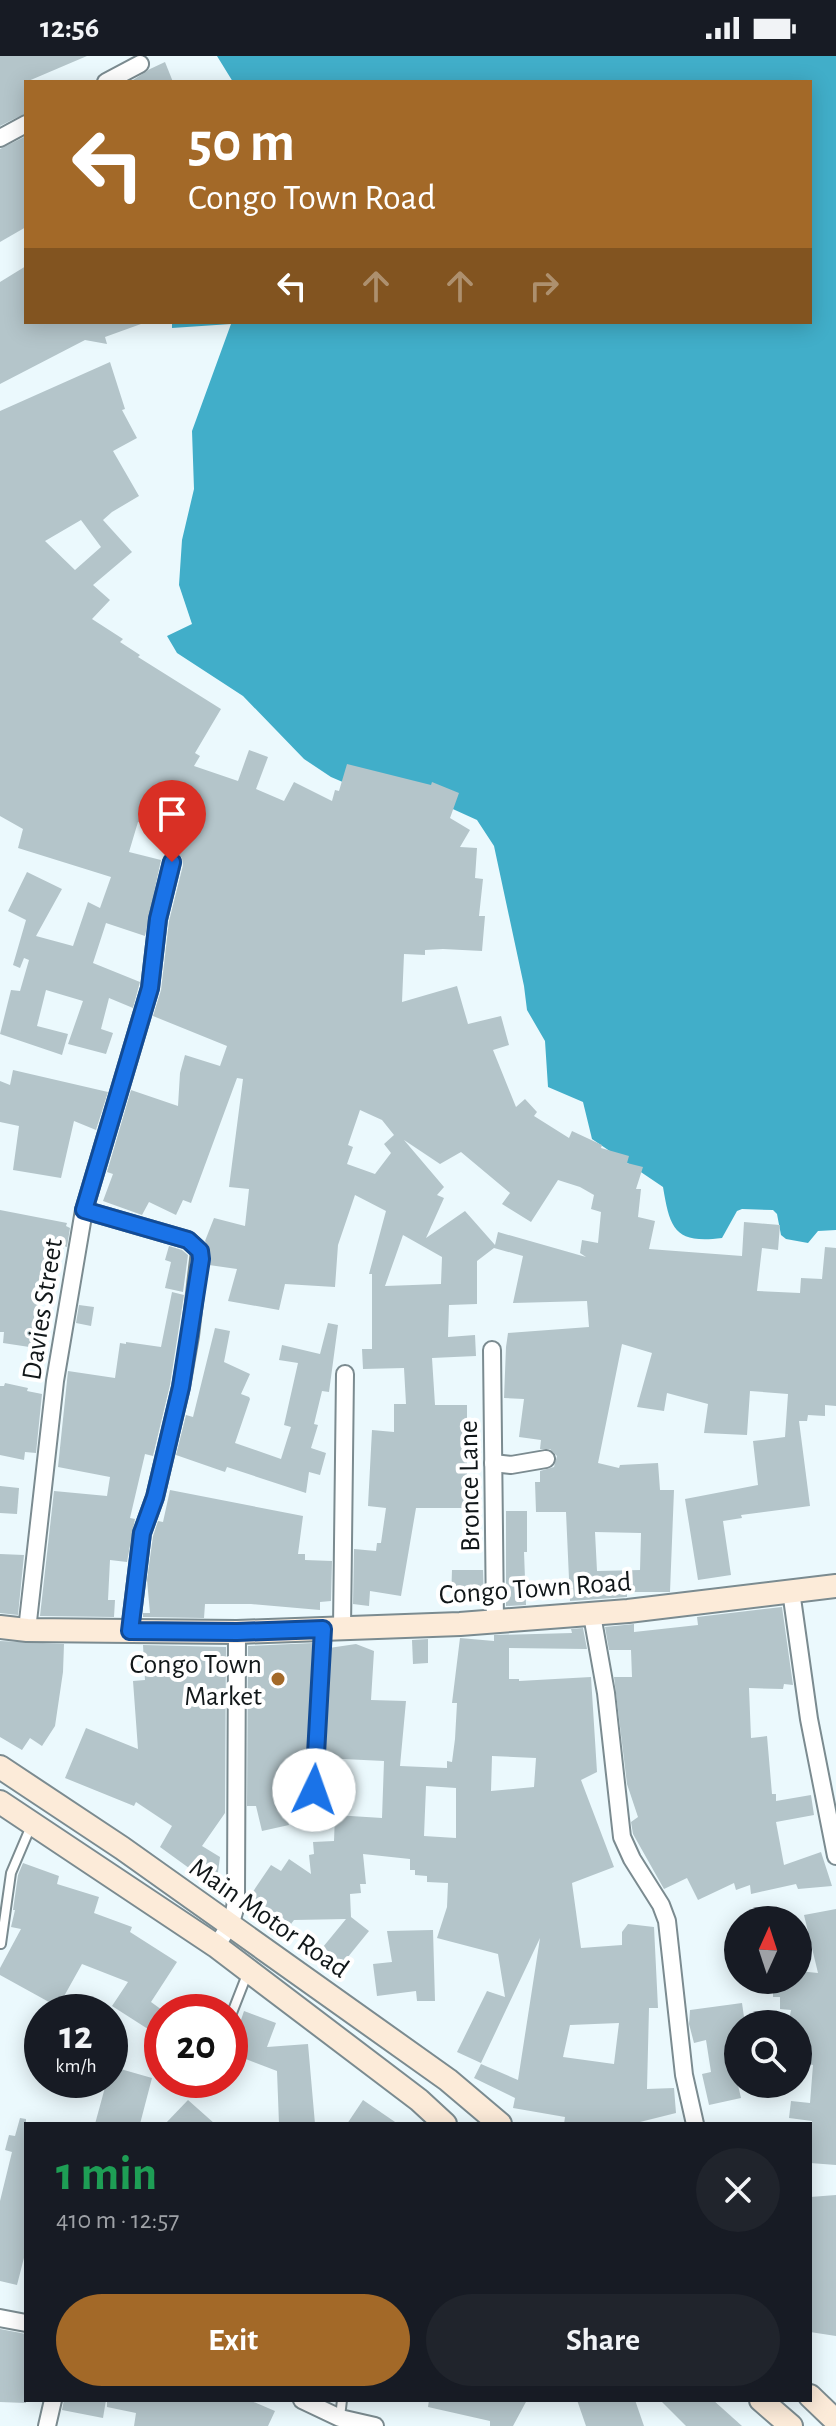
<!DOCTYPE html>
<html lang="en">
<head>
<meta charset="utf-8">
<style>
	body { margin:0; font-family:"Alegreya Sans",sans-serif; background:#20242c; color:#f1f3f6; height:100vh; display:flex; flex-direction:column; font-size:30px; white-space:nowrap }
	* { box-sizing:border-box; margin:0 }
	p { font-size:26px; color:#9ea1a6 }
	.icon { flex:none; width:44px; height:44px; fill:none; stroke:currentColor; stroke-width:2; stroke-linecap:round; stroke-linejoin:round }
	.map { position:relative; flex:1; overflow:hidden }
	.drawer { position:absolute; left:24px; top:2066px; width:788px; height:280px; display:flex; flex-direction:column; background:#171b24; border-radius:0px; box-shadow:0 4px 20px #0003 }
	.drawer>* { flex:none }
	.top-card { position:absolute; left:24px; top:24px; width:788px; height:244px; border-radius:0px; box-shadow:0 4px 20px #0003; background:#a36928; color:#fff; overflow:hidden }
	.needle { width:52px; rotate:3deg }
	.buttons { position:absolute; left:724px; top:1850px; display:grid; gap:16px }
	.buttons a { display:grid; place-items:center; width:88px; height:88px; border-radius:50%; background:#171b24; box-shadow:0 4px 20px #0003; font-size:40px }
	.speed { position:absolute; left:24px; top:1938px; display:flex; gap:16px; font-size:40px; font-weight:700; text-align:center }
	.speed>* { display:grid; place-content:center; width:104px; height:104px; border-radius:50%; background:#171b24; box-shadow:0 4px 20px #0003; line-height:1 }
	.speed small { font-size:20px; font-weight:400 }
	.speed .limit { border:12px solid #d22; background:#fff; color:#111 }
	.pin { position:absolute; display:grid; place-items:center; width:68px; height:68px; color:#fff; margin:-82px -34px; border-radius:50% 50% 50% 0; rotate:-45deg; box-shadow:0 0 8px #0007 }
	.pin .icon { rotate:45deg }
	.me { position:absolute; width:88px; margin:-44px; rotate:3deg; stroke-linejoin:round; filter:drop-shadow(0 0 6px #0008) }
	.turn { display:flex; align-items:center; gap:28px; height:168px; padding:0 32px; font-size:36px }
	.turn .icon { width:104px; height:104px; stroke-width:2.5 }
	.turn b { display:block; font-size:56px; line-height:68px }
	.lanes { display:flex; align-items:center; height:76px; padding:0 32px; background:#0003; justify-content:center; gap:40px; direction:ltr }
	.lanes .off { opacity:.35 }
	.round { display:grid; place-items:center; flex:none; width:84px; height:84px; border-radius:42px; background:#20242c }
	.headline { display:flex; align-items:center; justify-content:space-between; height:136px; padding:0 32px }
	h1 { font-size:48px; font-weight:600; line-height:60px; color:#1e9e55 }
	.action { display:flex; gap:16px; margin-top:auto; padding:16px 32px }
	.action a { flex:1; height:92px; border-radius:48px; background:#a36928; color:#fff; font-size:32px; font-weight:600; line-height:92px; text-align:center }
	.action a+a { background:#20242c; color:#f1f3f6 }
	.status { display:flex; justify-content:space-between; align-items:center; height:56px; padding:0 40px; background:#171b24; direction:ltr }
	.status svg { height:22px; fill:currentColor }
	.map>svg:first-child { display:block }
</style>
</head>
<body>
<div class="status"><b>12:56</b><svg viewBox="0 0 49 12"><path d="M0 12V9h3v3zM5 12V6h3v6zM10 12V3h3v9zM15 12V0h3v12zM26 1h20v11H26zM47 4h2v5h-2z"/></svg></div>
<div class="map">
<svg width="836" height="2370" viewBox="0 0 836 2370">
	<rect width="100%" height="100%" fill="#ebf9fd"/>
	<path fill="#41aec9" d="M217,0H836V1174L818,1175L808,1187L786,1183L781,1179L777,1158L773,1154L742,1153L737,1155L722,1182C675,1188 670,1173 663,1131L592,1083L583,1046L548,1031L545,985L527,954L524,930L494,790L477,764L444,749L380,742L331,721L304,703L243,640L177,597L167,580L192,568L179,529L182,484L194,433L192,375L231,268L172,272V266H810V26H233Z"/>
	<g fill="#b4c5ca" fill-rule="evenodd">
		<polygon points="0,0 87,0 26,26 26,57 0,70"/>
		<polygon points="165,6 173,26 130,26 150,13"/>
		<polygon points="26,80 26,171 0,186 0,93"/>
		<polygon points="26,210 26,266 141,268 105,281 107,288 85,284 0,328 0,226"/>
		<path d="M110,306L125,353L122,354L137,382L113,395L139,440L112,456L103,464L132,496L93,529L110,544L92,563L123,583L120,586L140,599L138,601L221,653L195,697L200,700L194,710L238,725L249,694L268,701L256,733L284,745L294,726L332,745L335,734L339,735L347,708L431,729L432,726L459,737L450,762L470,774L460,791L477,792L475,822L483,823L479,860H485L482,895L443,893L425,894V899L404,898L402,946L457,930L468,968L501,960L509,989L493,994L516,1051L525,1043L537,1056L534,1060L569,1082L572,1075L602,1089L601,1092L629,1100L627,1107L643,1111L636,1133H641L638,1161L655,1165L649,1193L742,1200L744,1166L780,1169L778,1194L762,1192L757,1235L800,1237L801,1222L822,1223L825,1191L836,1192V1350L825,1349V1360L808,1359L807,1365H799L810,1450L741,1459L742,1462L723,1465L731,1519L698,1524L685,1443L758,1429L753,1385L785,1381L788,1338L750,1335L747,1379L704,1377L708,1348L667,1337L664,1355L637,1351L652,1297L622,1288L598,1407L619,1412L620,1409L658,1407L660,1434H674L670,1536H627V1541L570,1545L566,1456H536L535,1426H540V1415L554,1411L557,1400L550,1393H540L541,1384L519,1381L524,1343L504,1342L506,1291L508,1277L589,1271L587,1245L513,1247L523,1200L494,1192L477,1205V1248L449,1249L448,1281L475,1279L476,1300L432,1302L435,1349H467V1419H472V1452H416L401,1540L370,1535L369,1550L353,1548L354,1493L376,1495L377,1487H381L386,1452L368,1450L372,1374L394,1376V1348H406L404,1312L363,1313L362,1293H372V1218H369L386,1155L355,1139L338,1189L335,1231L285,1228L279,1254L228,1245L237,1213L209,1209L210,1192L205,1185L214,1162L245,1170L249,1133L229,1131L243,1023L237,1022L191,1147L183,1144L176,1159L149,1146L142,1159L103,1145L113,1118L107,1116L131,1034L178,1050L180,1017L185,999L220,1010L227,990L153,960L161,934L169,865L183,809L182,802L176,796L178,777L138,766L129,796L161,804L145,880L106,867L93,907L140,926L133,952L109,942L101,973L113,977L106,998L68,988L83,945L46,934L37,970L68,978L62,999L0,978L11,934L20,935L29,904L24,902L20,912L13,909L26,864L8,855L27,816L62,833L36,880L73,890L88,846L100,852L111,821L18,792L23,773L0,760V355ZM81,464L101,491L75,514L45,485ZM360,1054L382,1064L394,1079L384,1088L391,1097L375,1118L347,1108L353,1091L348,1089ZM404,1084L440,1108L461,1096L510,1137L502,1148L531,1166L558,1124L580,1131L594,1139L591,1153L601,1156L598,1187L582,1184L580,1197L586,1201L498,1176L495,1189L465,1155L426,1182L444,1142L437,1139L444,1131ZM403,1179L442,1201L441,1228L385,1230ZM595,1476L641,1477L640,1514L597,1515Z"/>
		<polygon points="13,1014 108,1036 96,1074 74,1065 61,1122 13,1114 19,1070 0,1066 0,1025 10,1029"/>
		<polygon points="0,1154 67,1167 66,1170 70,1172 67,1191 64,1190 51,1231 44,1229 34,1262 51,1264 46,1283 37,1281 36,1292 3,1287 4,1276 0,1276"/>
		<polygon points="169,1190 182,1194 188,1199 183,1236 165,1232 171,1206 165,1204"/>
		<polygon points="172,1236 184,1239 170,1329 153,1400 145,1398 130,1462 135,1463 127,1506 110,1504 108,1544 115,1544 114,1561 40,1560 54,1435 107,1440 110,1421 58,1411 68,1315 115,1322 120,1287 126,1288 126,1286 161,1291"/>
		<polygon points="79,1249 94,1251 91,1270 76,1267"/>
		<polygon points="328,1267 338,1269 329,1336 322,1335 314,1368 318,1369 311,1392 326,1397 320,1419 309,1416 306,1437 227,1411 225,1416 176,1399 186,1359 193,1361 215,1272 230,1275 224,1306 250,1318 241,1338 249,1341 250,1343 235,1387 281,1403 291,1371 284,1369 298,1307 279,1304 282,1289 320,1298"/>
		<polygon points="5,1327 28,1332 27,1335 42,1338 36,1397 25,1396 24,1404 0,1399 0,1330 4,1330"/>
		<polygon points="0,1430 19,1432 17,1458 0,1457"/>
		<polygon points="170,1434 303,1460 298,1498 305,1498 305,1504 332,1505 331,1545 320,1546 320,1554 251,1548 205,1548 204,1562 143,1561 143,1557 150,1557 147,1524 153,1480 158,1465 163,1466"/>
		<polygon points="506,1455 527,1455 527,1496 524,1496 526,1549 506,1550"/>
		<polygon points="0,1498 24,1499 18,1559 0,1557"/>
		<polygon points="452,1514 483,1514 484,1545 451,1545"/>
		<polygon points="782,1551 793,1629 784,1628 783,1633 749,1632 751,1682 767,1680 772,1738 776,1738 776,1745 811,1739 814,1759 776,1766 784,1809 821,1796 832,1830 798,1833 796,1828 751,1838 750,1829 736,1834 734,1827 698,1844 687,1822 664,1833 633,1778 631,1766 638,1761 627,1728 614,1621 632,1621 631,1594 609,1594 605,1571 634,1568 634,1576 698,1569 697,1561"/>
		<path d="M583,1572L587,1593L509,1592V1623H519V1625L591,1621L597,1716L581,1724L614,1811L572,1827L581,1892L622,1889V1876L628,1868L654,1871L658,1952H649L647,2033L674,2032L676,2057L632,2068H564L565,2061L513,2052L515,2042L474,2022L481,2008L518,2024L540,1882L481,2007L457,1996L487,1935L505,1941L498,1898L437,1882L447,1851L448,1827L427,1826V1820L415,1819V1814H410V1803L363,1798L366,1828H360L361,1837L350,1838L351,1861L369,1875L343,1907L323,1891L346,1863L294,1864L291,1868L250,1840L271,1809L281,1815L289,1803L311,1818L309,1799L314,1798L313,1786L334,1785L335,1759L382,1762L384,1705L323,1702L329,1592L356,1588L374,1595L371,1644L406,1645L400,1710L447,1712V1705L452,1706L455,1683L457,1647H452L460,1582L494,1585V1579L572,1577L571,1573ZM492,1700L536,1702L534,1731L491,1735ZM426,1730L456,1732V1782L424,1780ZM619,1967L614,2008L563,2001L570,1969Z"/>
		<polygon points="428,1583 428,1607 413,1608 412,1584"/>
		<polygon points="0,1585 64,1588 63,1616 55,1670 42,1690 30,1682 22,1694 0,1681"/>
		<polygon points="313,1587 313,1593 315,1593 307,1734 281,1734 289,1769 262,1775 256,1750 247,1750 248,1590"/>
		<polygon points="143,1589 226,1591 225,1757 202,1790 220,1801 218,1816 211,1828 160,1791 172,1770 136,1746 134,1750 65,1722 86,1672 138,1693 133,1625 145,1624"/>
		<polygon points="23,1807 59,1820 57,1828 99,1841 94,1857 132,1871 130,1876 177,1906 151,1946 162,1954 162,1982 112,1950 128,1926 82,1908 58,1951 0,1919 0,1912 21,1873 11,1871 15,1854 13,1854 18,1819"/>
		<polygon points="836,1853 836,2109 810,2107 812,2065 789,2062 791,2045 810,2047 813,2009 798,2006 798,1966 789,1964 791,1954 780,1953 780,1941 773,1941 773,1924 798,1924 798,1915 818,1917 804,1859"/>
		<polygon points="433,1874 435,1945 417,1945 416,1935 377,1940 373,1908 392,1906 387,1875"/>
		<polygon points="742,1947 745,1968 738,1968 738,2029 741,2042 709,2049 702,2018 711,2016 706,1984 694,1987 689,1968 690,1954"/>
		<polygon points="244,1955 276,1967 267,1991 308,1988 315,2068 279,2068 277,2015 230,1997"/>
		<polygon points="110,2010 152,2022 140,2068 95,2068 107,2024 110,2024"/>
		<polygon points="188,2044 215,2068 165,2068"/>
		<polygon points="363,2044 398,2068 347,2068"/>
		<polygon points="20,2062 26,2063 26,2194 17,2229 0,2225 0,2145 12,2096 5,2094 9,2079 15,2080"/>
		<polygon points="836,2139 836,2280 810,2276 810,2141"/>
		<polygon points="0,2273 26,2278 26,2347 0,2346"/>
		<polygon points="64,2344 106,2344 103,2362 62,2354"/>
		<polygon points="107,2344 249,2344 275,2355 268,2370 134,2370 136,2357 107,2351"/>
		<polygon points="429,2344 527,2344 513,2370 490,2370 490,2365 428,2351"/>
		<polygon points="577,2344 635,2344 644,2370 586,2370"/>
		<polygon points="660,2344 713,2344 742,2370 686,2370"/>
	</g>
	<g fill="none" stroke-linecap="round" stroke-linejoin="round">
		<g stroke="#7b8b90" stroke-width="12">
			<g id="lane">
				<polyline points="314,1734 323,1574"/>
				<polyline points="1,1888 11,1817 31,1770"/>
				<polyline points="230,1962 248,1916"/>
				<polyline points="203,2032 206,2024"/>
				<polyline points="340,2361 342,2344"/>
			</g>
		</g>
		<g stroke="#7b8b90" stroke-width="20">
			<g id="street">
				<polyline points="106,26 140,8"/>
				<polyline points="0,82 26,68"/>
				<polyline points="84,1154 188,1184 200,1195 190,1280 181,1331 155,1441 142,1477 130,1575"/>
				<polyline points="492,1294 495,1566"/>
				<polyline points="493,1407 511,1409 546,1403"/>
				<polyline points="791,1535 809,1663 836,1800"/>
				<polyline points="592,1559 606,1637 622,1781 632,1803 661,1849 667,1865 684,2019 695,2068"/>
				<polyline points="342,1572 345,1318"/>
				<polyline points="27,1574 55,1325 84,1154 150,932 158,863 172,806"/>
				<path d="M216,1890C227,1874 235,1863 236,1843L237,1576"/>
				<polyline points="0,2262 26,2267"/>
				<polyline points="302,2344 340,2362 375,2370"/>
				<polyline points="47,2370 53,2344"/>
			</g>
		</g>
		<g stroke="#7b8b90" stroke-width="26">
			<g id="secondary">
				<polyline points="0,1571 27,1574 237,1576 460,1568 628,1555 836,1530"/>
				<polyline points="0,1711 122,1792 448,2024 500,2068"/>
				<polyline points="0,1746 216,1890 419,2044 445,2068"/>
				<polyline points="810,2340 836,2365"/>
				<polyline points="761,2344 791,2370"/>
			</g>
		</g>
		<use href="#lane" stroke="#fff" stroke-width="8"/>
		<use href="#street" stroke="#fff" stroke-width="16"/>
		<use href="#secondary" stroke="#fcebd9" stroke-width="22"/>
	</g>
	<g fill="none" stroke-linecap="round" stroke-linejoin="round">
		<g stroke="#114b97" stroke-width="20">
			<polyline id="route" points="172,806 158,863 150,932 84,1154 188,1184 200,1195 201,1203 181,1331 155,1441 142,1477 130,1575 237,1576 323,1573 314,1734"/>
		</g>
		<use href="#route" stroke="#1a73e8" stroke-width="14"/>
	</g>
	<circle fill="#a36928" stroke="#fff" stroke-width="3" cx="278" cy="1623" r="8"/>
	<g text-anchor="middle" stroke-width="8" stroke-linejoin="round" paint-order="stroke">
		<g font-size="28" fill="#111719" stroke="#fff">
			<text transform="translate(41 1253) rotate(-81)" y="10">Davies Street</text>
			<text transform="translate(468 1430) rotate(-91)" y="10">Bronce Lane</text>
			<text transform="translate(535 1531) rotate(-4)" y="10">Congo Town Road</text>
			<text transform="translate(270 1861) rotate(35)" y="10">Main Motor Road</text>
		</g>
		<g font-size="28" fill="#111719" stroke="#fff" text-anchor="end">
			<text x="262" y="1617">Congo Town<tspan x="262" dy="32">Market</tspan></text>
		</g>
	</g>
</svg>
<div class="buttons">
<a><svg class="needle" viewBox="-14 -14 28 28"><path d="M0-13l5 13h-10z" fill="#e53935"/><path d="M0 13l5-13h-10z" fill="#9ea1a6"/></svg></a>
<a><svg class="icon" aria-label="search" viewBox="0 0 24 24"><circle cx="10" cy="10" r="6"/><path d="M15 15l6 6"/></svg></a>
</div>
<div class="speed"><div>12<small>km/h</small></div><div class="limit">20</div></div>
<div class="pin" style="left:172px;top:806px;background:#d93025"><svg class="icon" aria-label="arrive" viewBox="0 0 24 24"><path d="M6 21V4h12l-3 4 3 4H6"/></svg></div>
<svg class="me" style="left:314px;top:1734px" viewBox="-20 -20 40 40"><circle r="19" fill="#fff"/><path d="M0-13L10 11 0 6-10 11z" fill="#1a73e8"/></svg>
<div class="top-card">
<div class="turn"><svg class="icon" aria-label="left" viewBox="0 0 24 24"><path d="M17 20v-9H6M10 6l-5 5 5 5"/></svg><div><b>50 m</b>Congo Town Road</div></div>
<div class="lanes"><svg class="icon" aria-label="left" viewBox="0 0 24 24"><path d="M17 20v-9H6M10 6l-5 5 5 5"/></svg><svg class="icon off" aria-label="ahead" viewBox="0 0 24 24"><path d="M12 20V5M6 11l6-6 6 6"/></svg><svg class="icon off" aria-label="ahead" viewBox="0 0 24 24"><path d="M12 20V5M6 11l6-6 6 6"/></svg><svg class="icon off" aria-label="right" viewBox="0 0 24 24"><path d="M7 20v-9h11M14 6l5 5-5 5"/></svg></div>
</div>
<section class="drawer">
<div class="headline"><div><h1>1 min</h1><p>410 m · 12:57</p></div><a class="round"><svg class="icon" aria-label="close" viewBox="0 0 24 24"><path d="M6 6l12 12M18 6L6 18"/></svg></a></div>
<div class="action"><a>Exit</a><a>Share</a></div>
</section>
</div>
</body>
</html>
